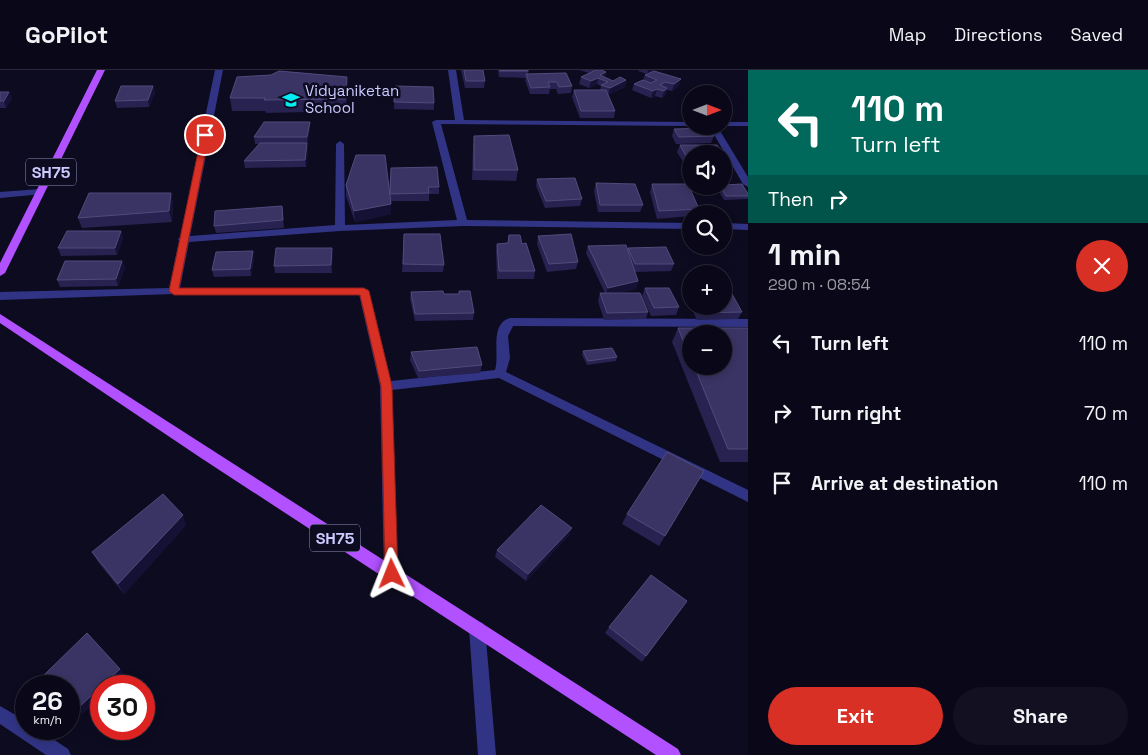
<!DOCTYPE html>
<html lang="en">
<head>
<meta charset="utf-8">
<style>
	body { margin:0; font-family:"Space Grotesk",sans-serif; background:#131121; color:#f1f3f6; height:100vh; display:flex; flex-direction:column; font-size:19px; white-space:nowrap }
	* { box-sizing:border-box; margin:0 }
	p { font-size:16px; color:#999aa2 }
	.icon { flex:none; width:28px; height:28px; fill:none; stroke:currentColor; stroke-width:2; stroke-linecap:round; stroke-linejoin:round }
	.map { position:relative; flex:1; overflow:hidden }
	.side { display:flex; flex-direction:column; background:#0a0818; width:400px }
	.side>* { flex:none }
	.top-card { background:#00695c; color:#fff; overflow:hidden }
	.needle { width:32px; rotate:90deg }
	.controls { position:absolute; left:682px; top:15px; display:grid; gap:10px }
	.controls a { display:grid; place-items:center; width:50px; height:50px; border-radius:50%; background:#0a0818; box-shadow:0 2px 8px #0003,0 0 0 1px #2a2937; font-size:25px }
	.speed { position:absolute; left:15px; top:605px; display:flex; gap:10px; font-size:25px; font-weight:700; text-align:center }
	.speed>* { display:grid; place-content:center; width:65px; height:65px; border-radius:50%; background:#0a0818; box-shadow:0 2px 8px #0003,0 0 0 1px #2a2937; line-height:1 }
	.speed small { font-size:12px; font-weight:400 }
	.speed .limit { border:8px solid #d22; background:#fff; color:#111 }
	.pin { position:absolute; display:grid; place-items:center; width:42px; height:42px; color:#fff; margin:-21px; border:2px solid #fff; border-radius:50%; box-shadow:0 1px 5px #0007 }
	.me { position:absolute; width:55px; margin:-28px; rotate:358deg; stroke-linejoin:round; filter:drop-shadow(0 0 4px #0008) }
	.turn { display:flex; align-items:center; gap:18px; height:105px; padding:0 20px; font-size:22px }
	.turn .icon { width:65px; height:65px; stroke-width:2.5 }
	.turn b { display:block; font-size:35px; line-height:42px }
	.then { display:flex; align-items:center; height:48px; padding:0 20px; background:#0003; gap:10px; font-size:19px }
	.round { display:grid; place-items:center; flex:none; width:52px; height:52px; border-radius:26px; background:#131121 }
	.overview { display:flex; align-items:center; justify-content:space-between; height:85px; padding:0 20px }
	h1 { font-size:30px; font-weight:700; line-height:38px }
	.cta { display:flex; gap:10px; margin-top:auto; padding:10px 20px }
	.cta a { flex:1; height:58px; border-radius:30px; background:#d93025; color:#fff; font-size:20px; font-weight:700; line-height:58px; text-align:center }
	.cta a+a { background:#131121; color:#f1f3f6 }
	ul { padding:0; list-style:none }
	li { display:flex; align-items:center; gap:15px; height:70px; padding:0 20px }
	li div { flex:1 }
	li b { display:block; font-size:19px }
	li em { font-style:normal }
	header { display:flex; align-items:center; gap:30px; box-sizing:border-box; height:70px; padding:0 25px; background:#0a0818; border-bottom:1px solid #2a2937 }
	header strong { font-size:24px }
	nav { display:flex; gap:28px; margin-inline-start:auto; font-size:18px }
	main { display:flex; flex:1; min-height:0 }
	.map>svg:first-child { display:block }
</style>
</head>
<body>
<header>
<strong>GoPilot</strong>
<nav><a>Map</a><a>Directions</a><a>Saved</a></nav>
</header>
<main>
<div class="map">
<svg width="748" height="685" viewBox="0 0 748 685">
	<rect width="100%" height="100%" fill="#0d0b20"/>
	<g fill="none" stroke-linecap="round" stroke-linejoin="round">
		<g fill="#313484" fill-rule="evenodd">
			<path d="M215,0H223L190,166L335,155L336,74L340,71L344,74L345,155L457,150L432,52L436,50H455L448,0H456L464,50L691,52V56L441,54L467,150L691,153V159L463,156L340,161L189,172L180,218L368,219L391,311L495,300C500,285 489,254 510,248L748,249V257L513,256L508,266L510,288L506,302L748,420V432L499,308L392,320L398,504L396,509L391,511L386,509L384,504L380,316L359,224H174L0,230V222L169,218L179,171L178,169L180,167Z"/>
			<rect x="724" y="52" width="24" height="4"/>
			<polygon points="709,56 717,56 748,107 748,117 743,114"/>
			<polygon points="40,119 45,122 43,124 0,128 0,122"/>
			<polygon points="724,153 748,154 748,160 724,159"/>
			<polygon points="477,551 483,553 485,558 496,685 478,685 469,558 471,553"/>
			<polygon points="0,636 26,651 26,659 38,659 68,679 71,685 46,685 0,654"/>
		</g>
		<g fill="#b251ff" fill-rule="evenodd">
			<polygon points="97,0 105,0 5,203 0,206 0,193"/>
			<polygon points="0,244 678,679 681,685 656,685 201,388 0,253"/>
		</g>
	</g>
	<g fill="#272250" fill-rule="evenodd">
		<polygon points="461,0 483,0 485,11 484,18 465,18"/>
		<polygon points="498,0 528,0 528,4 572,16 571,23 558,24 556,19 550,19 549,24 530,24 525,10 526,8 499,7"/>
		<polygon points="579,0 601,0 606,2 605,7 613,11 626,10 625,17 608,25 615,41 614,48 580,48 572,27 574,20 600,20 601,16 597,14 589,18 579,14 581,7 589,3"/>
		<polygon points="639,0 654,0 648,4 679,16 672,21 667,20 665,25 662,28 655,26 651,28 632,20 634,14 643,10 645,5 647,4 638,1"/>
		<polygon points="153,16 155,23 149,37 117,38 115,31"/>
		<polygon points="395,16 434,33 434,40 394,39"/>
		<polygon points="347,20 347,41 266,43 265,41 232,41 230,28"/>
		<polygon points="0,22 9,22 12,29 6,38 0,38"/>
		<polygon points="310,59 307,75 308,80 306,97 245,98 244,91 259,74 255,74 254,67"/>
		<polygon points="674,59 714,66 711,73 676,74 672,66"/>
		<polygon points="474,66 518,100 516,111 472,110 473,76"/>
		<polygon points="680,75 691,84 691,95 685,95 677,82"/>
		<polygon points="391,98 439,117 439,124 429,124 429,131 391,131 391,144 355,152 346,126 346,115 389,120"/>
		<polygon points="537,109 582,129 580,136 545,138 536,116"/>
		<polygon points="596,113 643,135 640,142 598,142 594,121"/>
		<polygon points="652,114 699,139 697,144 691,144 691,146 657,149 650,122"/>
		<polygon points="718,116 724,116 748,124 748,128 747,129 724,130 717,118"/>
		<polygon points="171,123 173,134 172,152 82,158 78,148"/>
		<polygon points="282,136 284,158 216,163 214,156"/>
		<polygon points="121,161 123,169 117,185 61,186 58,178"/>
		<polygon points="404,164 444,195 443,202 402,202"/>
		<polygon points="509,165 522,174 535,201 534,209 497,209 496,181 497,174 508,173"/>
		<polygon points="538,166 578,192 576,199 547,202 537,174"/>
		<polygon points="588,176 627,180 628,178 674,194 671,201 635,202 638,211 636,219 616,223 648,242 646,249 604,250 598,231 600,223 605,223 586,183"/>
		<polygon points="332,178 332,203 275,203 274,196"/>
		<polygon points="254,188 251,206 214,207 212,200"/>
		<polygon points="122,191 125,198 118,216 60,217 57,210"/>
		<polygon points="645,218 679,237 676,245 651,246 642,226"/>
		<polygon points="459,221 474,243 473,250 415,251 410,229 411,222 444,224 459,224"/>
		<polygon points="691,223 691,236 724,236 742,242 738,249 697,250 688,231"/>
		<path d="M678,258H748V392H720L672,272ZM691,264L724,296H691Z"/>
		<polygon points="583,281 617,287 616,291 587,295 582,285"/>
		<polygon points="411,282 482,295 480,303 418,308 410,290"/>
		<polygon points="704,401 659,476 622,454 627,444"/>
		<polygon points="186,455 124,524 98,492 92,482"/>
		<polygon points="570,464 526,511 495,487 497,480"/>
		<polygon points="687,531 642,592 605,563 609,557"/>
		<polygon points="124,604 111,616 101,616 101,626 83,643 69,630 69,616 53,616 43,606"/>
	</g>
	<g fill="#151135">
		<polygon points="648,0 654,0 647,4"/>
		<polygon points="606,2 604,9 600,5"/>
		<polygon points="347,7 347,41 346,29"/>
		<polygon points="598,8 597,14 589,18 591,11"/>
		<polygon points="681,9 679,16 672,21 674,14"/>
		<polygon points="626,10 625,17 608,25 610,18"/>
		<polygon points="153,16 155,23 149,37 148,30"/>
		<polygon points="667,18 665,25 662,28 664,21"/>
		<polygon points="657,19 655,26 651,28 653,21"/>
		<polygon points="9,22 12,29 6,38 4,31"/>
		<polygon points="310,52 310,59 308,75 307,67"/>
		<polygon points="307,73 308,80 306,97 305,90"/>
		<polygon points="171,123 173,134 172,152 169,141"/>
		<polygon points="391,134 391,144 355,152 354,141"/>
		<polygon points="121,161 123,169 117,185 115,178"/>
		<polygon points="332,178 333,185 332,203 331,195"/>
		<polygon points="253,181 254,188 251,206 250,199"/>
		<polygon points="122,191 125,198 118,216 116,209"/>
		<polygon points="638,211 636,219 605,225 608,218"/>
		<polygon points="183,445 186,455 124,524 118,514"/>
		<polygon points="572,458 570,464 526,511 528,504"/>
		<polygon points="120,599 124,604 111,616 101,616 101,626 83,643 78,638"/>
	</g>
	<g fill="#393463" stroke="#504b7b">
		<polygon points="464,0 483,0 485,11 466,11"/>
		<rect x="500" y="0" width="28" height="1"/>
		<polygon points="596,0 601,0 606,2 600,5 613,11 620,7 626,10 610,18 601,15 608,12 598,8 591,11 581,7"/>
		<polygon points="279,1 347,7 346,29 264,30 265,28 230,28 237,7 271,5"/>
		<polygon points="654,1 681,9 674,14 665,12 660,15 667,18 664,21 657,19 653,21 634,14 643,10 651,13 657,10 645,5"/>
		<polygon points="566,3 572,16 559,17 557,12 548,12 550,17 531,18 526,4"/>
		<polygon points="121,16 153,16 148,30 115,31"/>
		<polygon points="395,16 433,17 434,33 394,32"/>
		<polygon points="574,20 606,20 615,41 581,41"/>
		<polygon points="0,22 9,22 4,31 0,31"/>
		<polygon points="264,52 310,52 307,67 254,67"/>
		<polygon points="709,58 714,66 679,67 674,59"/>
		<polygon points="509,65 518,100 474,100 474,66"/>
		<polygon points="260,73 307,73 305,90 244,91"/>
		<polygon points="680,75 717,75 723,84 691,84 691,88 687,88"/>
		<polygon points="356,85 385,85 391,134 354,141 346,115"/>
		<polygon points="437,97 439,117 428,117 429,123 390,124 391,98"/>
		<polygon points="575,108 582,129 546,131 537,109"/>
		<polygon points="596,113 635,114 643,135 600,135"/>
		<polygon points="652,114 688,114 699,139 659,141"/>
		<polygon points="742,114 748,124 748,126 726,126 720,116 724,116 724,115"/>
		<polygon points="89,123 171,123 169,141 78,148"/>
		<polygon points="282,136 283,150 214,156 215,141"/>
		<polygon points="67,161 121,161 115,178 58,178"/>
		<polygon points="404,164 440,164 444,195 403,194"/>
		<polygon points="571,164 578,192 549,194 538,166"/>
		<polygon points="509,165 520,165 522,174 526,173 535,201 499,201 497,174 508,173"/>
		<polygon points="626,175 638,211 608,218 588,176"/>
		<polygon points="666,177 674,194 635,194 628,178"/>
		<polygon points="276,178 332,178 331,195 274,196"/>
		<polygon points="253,181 250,199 212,200 216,182"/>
		<polygon points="65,191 122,191 116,209 57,210"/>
		<polygon points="645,218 669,218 679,237 654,238"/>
		<polygon points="443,221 444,224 459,224 459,221 470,221 474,243 415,244 411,222"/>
		<polygon points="731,222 742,242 700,243 697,236 724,236 724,223"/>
		<polygon points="600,223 640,223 648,242 607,243"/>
		<polygon points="678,258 748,258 748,379 728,379 694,296 724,296 724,264 691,264 691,290"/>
		<polygon points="477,277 482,295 419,301 411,282"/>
		<polygon points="612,278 617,287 588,291 583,281"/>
		<polygon points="667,382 704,401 665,466 627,444"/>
		<polygon points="163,424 183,445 118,514 92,482"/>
		<polygon points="541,435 572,458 528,504 497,480"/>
		<polygon points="651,505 687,531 646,586 609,557"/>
		<polygon points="87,563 120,599 78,638 69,629 69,616 54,616 43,606"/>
	</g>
	<polygon fill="#d93025" stroke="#8d1f18" points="202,63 209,65 179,218 364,218 369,221 392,316 398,504 396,508 392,510 387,508 385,504 381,316 360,225 174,225 169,221"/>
	<defs>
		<g id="school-bare" transform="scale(1.35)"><path d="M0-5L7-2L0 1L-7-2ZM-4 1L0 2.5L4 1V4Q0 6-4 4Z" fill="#00edf5" stroke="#0d0b20" stroke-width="2.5" paint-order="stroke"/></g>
	</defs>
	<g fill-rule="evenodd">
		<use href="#school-bare" x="291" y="30"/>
	</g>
	<g text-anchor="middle" stroke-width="5" stroke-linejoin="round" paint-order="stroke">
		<g font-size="15" fill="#cdcaff" stroke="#0d0b20" text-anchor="start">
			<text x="305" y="26">Vidyaniketan<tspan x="305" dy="17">School</tspan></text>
		</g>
		<g fill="#0d0b20" stroke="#9391bc" stroke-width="1">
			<rect x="26" y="88.5" width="50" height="27" rx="4"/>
			<rect x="310" y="454.5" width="50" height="27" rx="4"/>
		</g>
		<g font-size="16" font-weight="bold" fill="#cdcaff">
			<text x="51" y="108">SH75</text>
			<text x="335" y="474">SH75</text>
		</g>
	</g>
</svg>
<div class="controls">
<a><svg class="needle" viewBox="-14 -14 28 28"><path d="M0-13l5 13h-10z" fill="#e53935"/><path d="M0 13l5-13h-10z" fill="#999aa2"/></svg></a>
<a><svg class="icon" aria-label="sound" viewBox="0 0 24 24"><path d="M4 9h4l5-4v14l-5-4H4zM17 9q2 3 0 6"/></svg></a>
<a><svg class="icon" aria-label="search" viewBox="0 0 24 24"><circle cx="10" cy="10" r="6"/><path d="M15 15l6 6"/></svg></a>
<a>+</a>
<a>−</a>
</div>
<div class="speed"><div>26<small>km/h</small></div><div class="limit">30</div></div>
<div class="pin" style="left:205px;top:65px;background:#d93025"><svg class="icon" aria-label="arrive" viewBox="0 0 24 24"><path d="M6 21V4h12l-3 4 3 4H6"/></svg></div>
<svg class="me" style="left:392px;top:504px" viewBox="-20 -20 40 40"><path d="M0-17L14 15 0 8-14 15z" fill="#d93025" stroke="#fff" stroke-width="4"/></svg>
</div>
<section class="side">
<div class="top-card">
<div class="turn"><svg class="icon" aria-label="left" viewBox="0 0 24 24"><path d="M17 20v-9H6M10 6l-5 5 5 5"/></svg><div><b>110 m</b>Turn left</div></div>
<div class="then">Then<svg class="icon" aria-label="right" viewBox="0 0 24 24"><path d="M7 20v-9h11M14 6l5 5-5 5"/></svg></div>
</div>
<div class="overview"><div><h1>1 min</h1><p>290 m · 08:54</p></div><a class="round" style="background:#d93025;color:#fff"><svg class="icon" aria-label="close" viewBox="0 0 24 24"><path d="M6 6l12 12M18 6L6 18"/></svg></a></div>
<ul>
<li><svg class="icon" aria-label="left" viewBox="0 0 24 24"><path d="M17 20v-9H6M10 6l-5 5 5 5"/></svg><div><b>Turn left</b></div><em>110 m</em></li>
<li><svg class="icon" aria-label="right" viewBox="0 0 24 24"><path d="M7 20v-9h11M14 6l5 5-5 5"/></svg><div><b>Turn right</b></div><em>70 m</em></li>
<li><svg class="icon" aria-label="arrive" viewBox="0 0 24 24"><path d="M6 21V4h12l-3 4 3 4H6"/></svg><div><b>Arrive at destination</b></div><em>110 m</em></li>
</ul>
<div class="cta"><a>Exit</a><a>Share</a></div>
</section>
</main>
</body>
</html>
